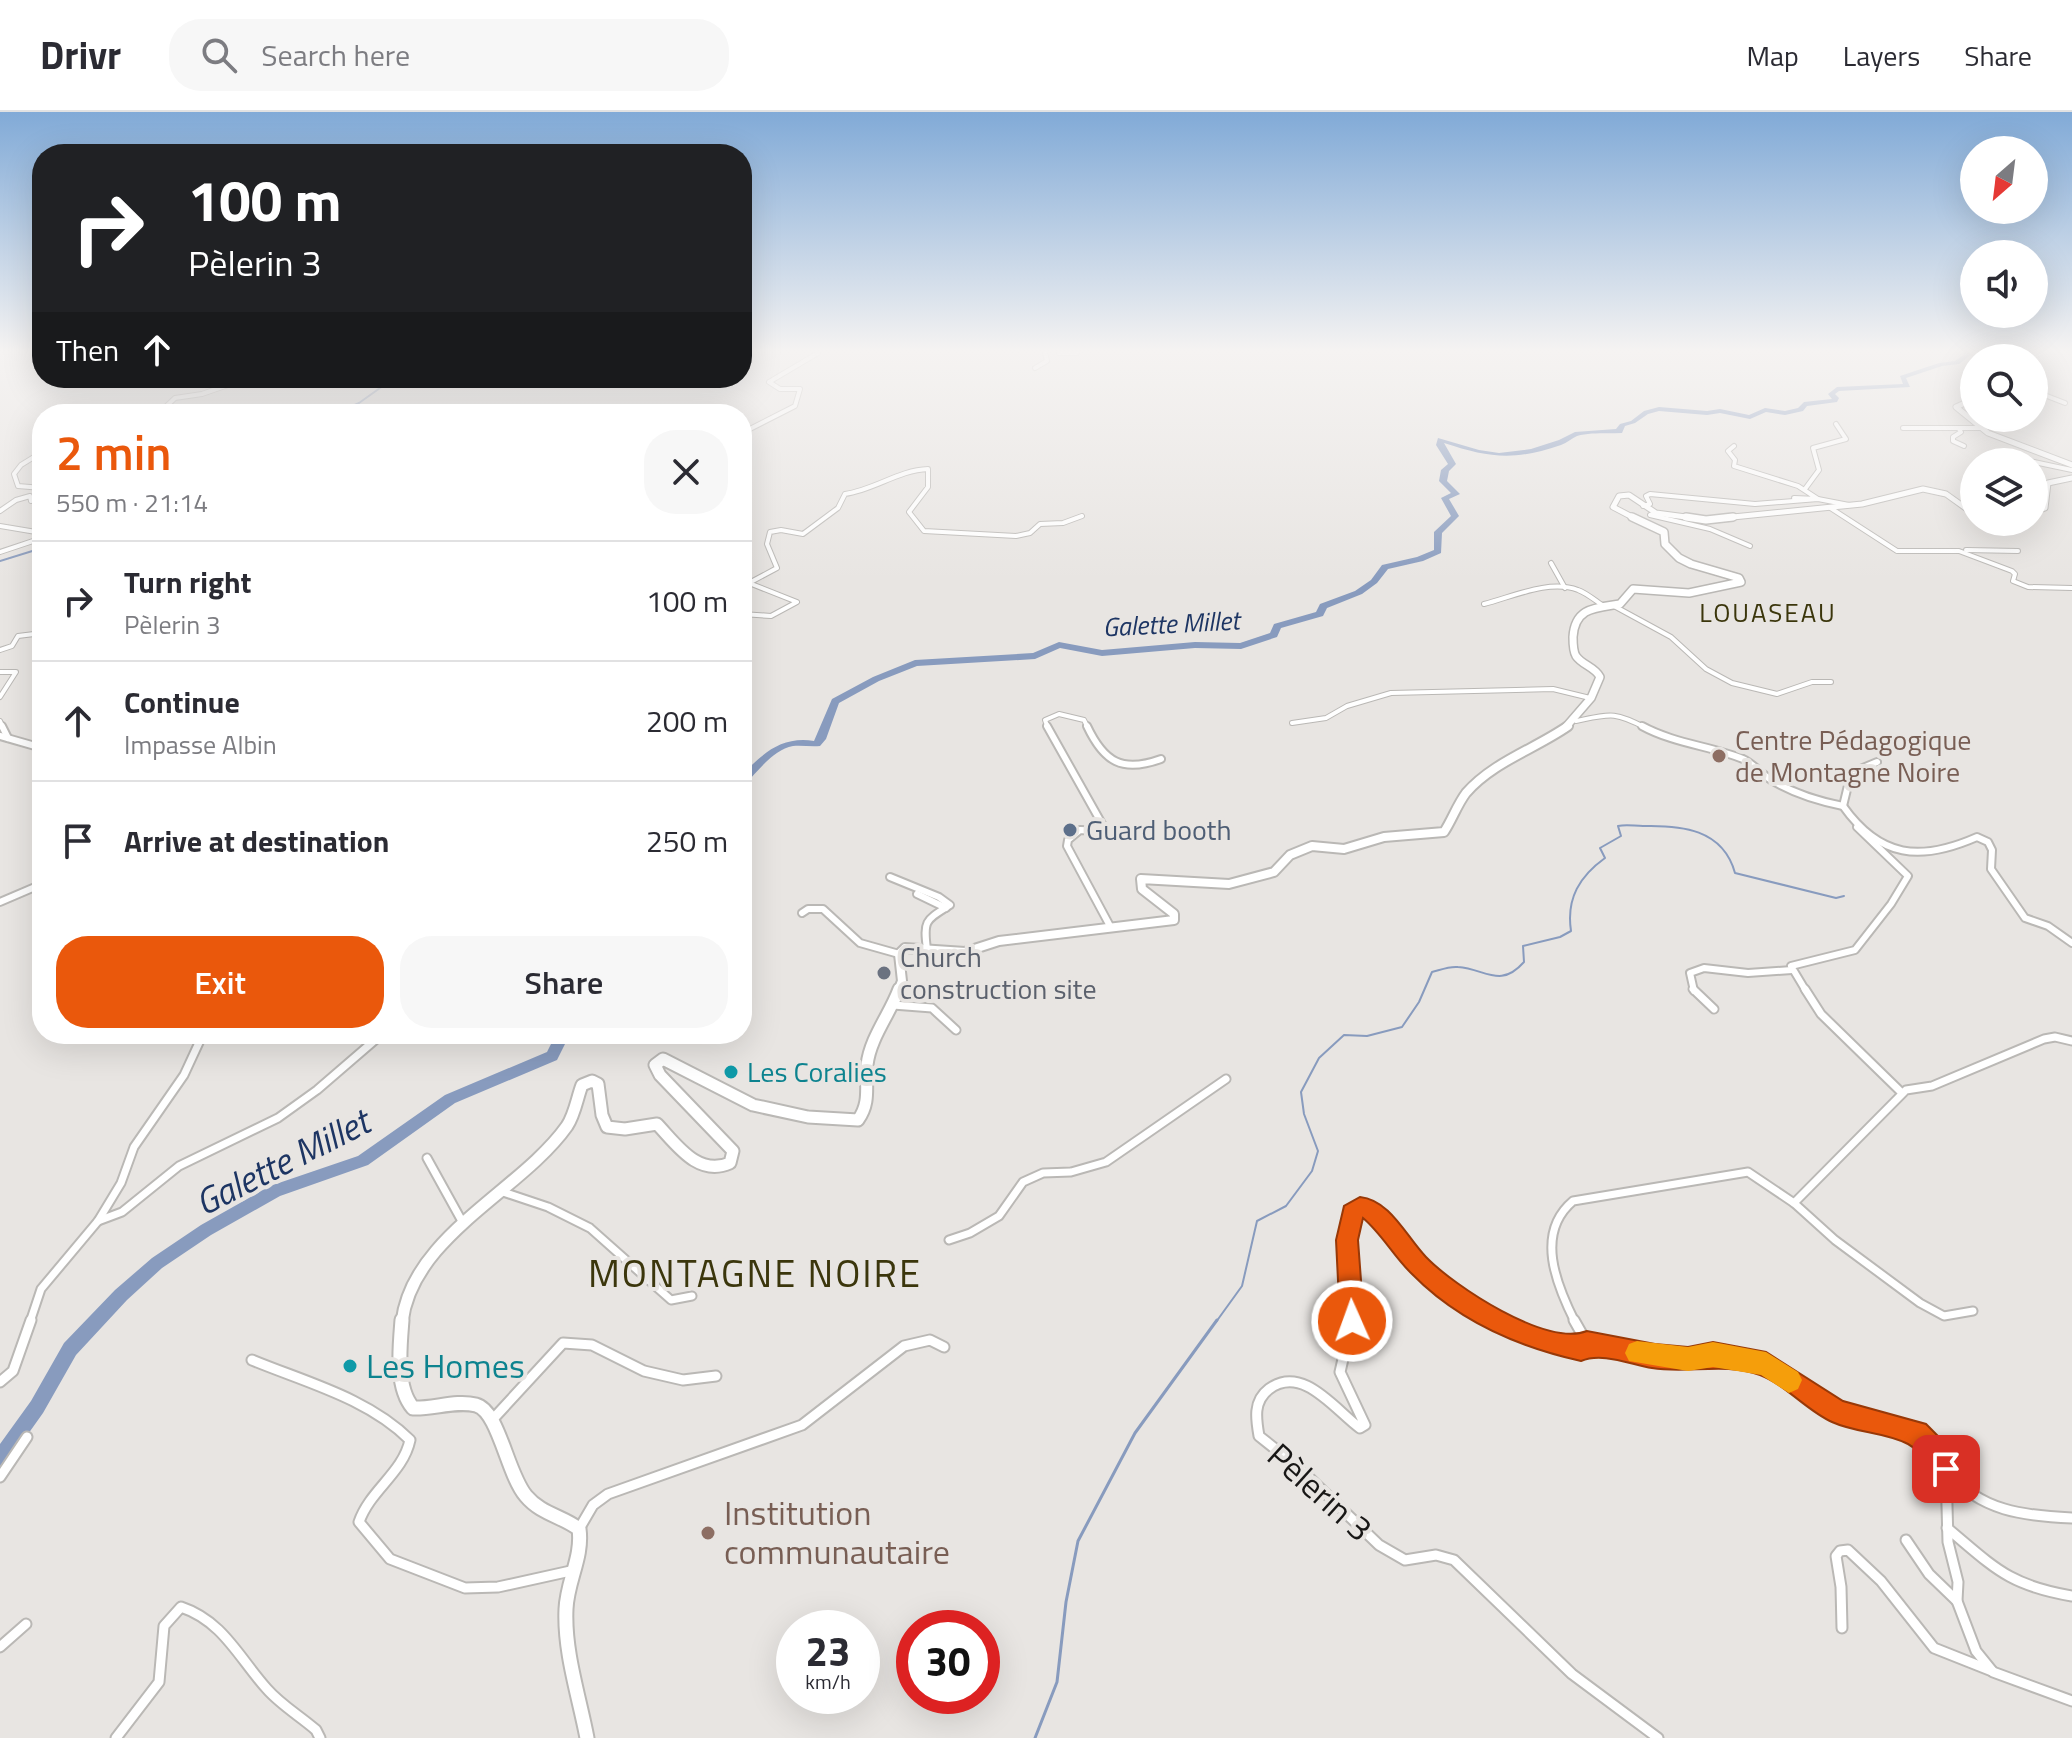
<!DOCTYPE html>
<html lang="en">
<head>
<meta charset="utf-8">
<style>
	body { margin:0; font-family:"Titillium Web",sans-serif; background:#f7f7f7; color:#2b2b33; height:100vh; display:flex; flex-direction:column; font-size:30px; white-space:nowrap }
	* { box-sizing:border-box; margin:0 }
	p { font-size:26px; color:#7c7c81 }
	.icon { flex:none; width:44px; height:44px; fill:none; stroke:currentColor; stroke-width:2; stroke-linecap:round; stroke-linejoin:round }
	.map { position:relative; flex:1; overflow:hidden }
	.side { position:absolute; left:32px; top:292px; width:720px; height:640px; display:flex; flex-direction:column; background:#fff; border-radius:32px; box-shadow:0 8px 32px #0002 }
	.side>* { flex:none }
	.banner { position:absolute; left:32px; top:32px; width:720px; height:244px; border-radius:32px; box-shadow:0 8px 32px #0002; background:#202124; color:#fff; overflow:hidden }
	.needle { width:52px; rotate:208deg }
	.controls { position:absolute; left:1960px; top:24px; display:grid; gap:16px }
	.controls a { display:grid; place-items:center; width:88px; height:88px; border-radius:50%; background:#fff; box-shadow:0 8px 32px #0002; font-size:40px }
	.speed { position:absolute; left:776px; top:1498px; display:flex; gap:16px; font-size:40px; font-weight:700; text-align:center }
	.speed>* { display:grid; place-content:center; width:104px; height:104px; border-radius:50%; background:#fff; box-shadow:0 8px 32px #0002; line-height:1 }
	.speed small { font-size:20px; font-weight:400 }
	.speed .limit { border:12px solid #d22; background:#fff; color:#111 }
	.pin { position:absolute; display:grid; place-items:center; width:68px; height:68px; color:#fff; margin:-34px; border-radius:16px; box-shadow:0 4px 12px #0006 }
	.me { position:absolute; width:88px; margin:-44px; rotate:358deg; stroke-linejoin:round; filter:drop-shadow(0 0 6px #0008) }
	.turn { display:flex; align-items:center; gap:28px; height:168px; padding:0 24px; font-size:36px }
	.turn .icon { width:104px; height:104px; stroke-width:2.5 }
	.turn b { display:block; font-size:56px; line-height:68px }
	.then { display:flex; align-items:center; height:76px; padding:0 24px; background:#0003; gap:16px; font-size:30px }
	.round { display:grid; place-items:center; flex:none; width:84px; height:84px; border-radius:32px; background:#f7f7f7 }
	.overview { display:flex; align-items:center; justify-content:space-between; height:136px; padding:0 24px }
	h1 { font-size:48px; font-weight:600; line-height:60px; color:#ea580c }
	.button { display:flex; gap:16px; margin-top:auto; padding:16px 24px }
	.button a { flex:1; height:92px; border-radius:32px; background:#ea580c; color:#fff; font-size:32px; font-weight:600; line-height:92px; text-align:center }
	.button a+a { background:#f7f7f7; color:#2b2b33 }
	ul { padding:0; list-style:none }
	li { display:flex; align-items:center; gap:24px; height:120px; padding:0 24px; border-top:2px solid #e1e1e2 }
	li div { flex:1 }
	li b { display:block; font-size:30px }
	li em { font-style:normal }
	header { display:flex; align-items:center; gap:48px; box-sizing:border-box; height:112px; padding:0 40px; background:#fff; border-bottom:2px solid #e1e1e2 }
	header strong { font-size:38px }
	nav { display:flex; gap:44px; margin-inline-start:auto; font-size:28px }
	.search { width:560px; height:72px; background:#f7f7f7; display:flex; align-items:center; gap:20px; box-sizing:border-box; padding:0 28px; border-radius:32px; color:#7c7c81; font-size:30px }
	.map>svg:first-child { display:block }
</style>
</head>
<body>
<header>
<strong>Drivr</strong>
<div class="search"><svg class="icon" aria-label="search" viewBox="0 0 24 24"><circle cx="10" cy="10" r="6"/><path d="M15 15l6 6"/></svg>Search here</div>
<nav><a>Map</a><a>Layers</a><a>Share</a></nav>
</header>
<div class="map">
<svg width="2072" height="1626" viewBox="0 0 2072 1626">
	<rect width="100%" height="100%" fill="#e8e5e2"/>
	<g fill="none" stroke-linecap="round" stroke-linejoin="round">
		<g stroke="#889bbe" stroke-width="2">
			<polyline points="335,302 359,291 394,266"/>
			<polyline points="0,449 42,436"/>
			<path d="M1216,1210L1242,1174L1257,1109L1286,1094L1312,1059L1318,1039L1304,1002L1301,980L1319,946L1344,923L1367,924L1402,915L1419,890L1432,860C1440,858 1449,854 1458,855C1486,857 1500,877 1524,850L1523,834L1560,825L1571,819C1566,786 1580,764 1605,746L1600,736L1621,724L1618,714C1627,712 1634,714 1643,714C1681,713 1723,717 1735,761L1836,786L1844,784"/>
		</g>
		<polyline stroke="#889bbe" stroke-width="3" points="1035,1626 1057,1570 1066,1490 1078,1429 1135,1321 1217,1208"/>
		<g fill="#889bbe" fill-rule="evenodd">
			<path d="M1963,241H1969L1971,243L1959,252L1942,254L1906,266L1910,275L1839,279L1835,282L1839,286L1837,290L1807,294L1803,299L1785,303L1766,300L1750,307L1720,301L1707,303L1659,299L1648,302L1635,311L1625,314L1622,321C1608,322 1591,320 1577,324C1572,326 1567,331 1561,333C1514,349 1490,346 1444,331L1456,352L1449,359L1447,369L1460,382L1449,387L1459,404L1442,421L1441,441L1423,449L1388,457L1377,471L1362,482L1327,496L1323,504L1281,516L1277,525L1241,537L1195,536L1102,544L1060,536L1035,547L917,554L879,569L839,591L826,627L820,634C811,635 802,633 793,634C773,638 759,658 746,671L742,672V663C763,641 782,624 814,629L832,587L873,565L915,548L1033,541L1059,530L1102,538L1195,530L1240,531L1270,521L1274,512L1316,500L1320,492L1355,479L1371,468L1382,453L1417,445L1434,438V420L1451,404L1441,386L1451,381L1439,369L1441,358L1448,352L1436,333L1438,326L1479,338L1499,341L1531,337L1559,328L1575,320L1616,317L1620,312L1631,309L1644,299L1659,295L1707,299L1720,297L1749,303L1765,296L1785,299L1798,296L1804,290L1832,287L1828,282L1837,275L1903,272L1900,264L1939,251L1955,249L1964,243Z"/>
			<polygon points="556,922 570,922 557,948 455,991 368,1053 280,1084 211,1123 162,1156 127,1188 76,1243 43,1301 6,1353 0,1356 0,1332 31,1289 64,1231 115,1178 152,1146 201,1113 270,1074 358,1044 445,983 547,940"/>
		</g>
		<g stroke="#bab8b5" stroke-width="6">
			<g id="street-far3">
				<polyline points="1059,241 1077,241"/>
				<polyline points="1035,256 1047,249 1045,241"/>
				<polyline points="2034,279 2065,291"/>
				<polyline points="158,302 175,286 202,282 248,266"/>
				<polyline points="1903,316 1980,316"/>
				<polyline points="1959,317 1961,320 1953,325 1953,329 1964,334"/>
				<polyline points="742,321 795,294 800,277 780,277 769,270 818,241"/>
				<polyline points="1734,334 1728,339 1735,348 1734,354 1798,374 1818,387 1794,386"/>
				<polyline points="42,340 21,353 14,362 18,374 42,376"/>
				<polyline points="1993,341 2034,350"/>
				<polyline points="2034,350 2072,358"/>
				<polyline points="1805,377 1819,358 1813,336 1846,327 1836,312"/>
				<polyline points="1643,394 1650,392 1646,384 1650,382 1755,392 1818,387 1849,393"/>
				<polyline points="1829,395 1897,439 1959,439 2012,459 2015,462 2013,469 2028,475 2072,476"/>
				<polyline points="0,399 16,388 30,384 31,389 42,383"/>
				<polyline points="1656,401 1650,403 1710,417 1750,434"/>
				<polyline points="0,414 42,421"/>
				<polyline points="1966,438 2018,439"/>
				<polyline points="0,440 42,426"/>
				<polyline points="1551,451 1565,476"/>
				<path d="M1484,492C1512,485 1549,467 1578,478C1587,481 1597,490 1605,495"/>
				<polyline points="1614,494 1671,525 1706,557 1732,571 1777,582 1812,570 1831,570"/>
				<path d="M742,502L771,504L797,490L749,471L777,456L767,432L770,420L781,418L803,422L838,396L845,382C874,378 899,358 928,357V375L909,400L924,419L1016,424L1030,421L1040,412L1063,411L1082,404"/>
				<polyline points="0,538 12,534 18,524 42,521"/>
				<polyline points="0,560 16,560 0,585"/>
				<polyline points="0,609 3,616"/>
				<path d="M1576,609C1610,602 1614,599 1646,616"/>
				<polyline points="1292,611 1326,606 1347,594 1391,581 1553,577 1590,586"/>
				<polyline points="1048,616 1045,608 1059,602 1084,608 1088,616"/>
			</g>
		</g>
		<g stroke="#bab8b5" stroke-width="10">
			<g id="street-far2">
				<polyline points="2,614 8,626"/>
				<polyline points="1047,614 1106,719 1080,718 1068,728 1067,734 1110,814"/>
				<path d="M1087,614C1104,650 1122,661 1161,647"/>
				<path d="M1642,614C1673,631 1710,634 1743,647C1754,652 1762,663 1773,669C1795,682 1818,689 1843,694C1880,746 1920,750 1977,725L1988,730L1992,738L1991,757L2025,806L2048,814L2072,831"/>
				<polyline points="0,624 42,636"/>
				<polyline points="1843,694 1851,661 1877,650"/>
				<path d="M890,765L939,785L950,793C926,808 923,808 927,837"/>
				<polyline points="917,782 946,796"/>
				<polyline points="0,790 42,772"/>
				<polyline points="802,801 808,797 823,797 860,831 899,842"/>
				<polyline points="1694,879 1690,861 1704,856 1748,861 1792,858"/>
				<polyline points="1806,879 1791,854 1855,838 1891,792 1908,764 1857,715"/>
			</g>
		</g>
		<g stroke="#bab8b5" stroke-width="11">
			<g id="street-far1">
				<polyline points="1693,877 1714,897"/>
				<polyline points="1805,877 1821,902 1902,981"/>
				<polyline points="893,893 932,896 956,918"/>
				<polyline points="427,1046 463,1111"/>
				<polyline points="503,1080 548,1095 590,1116 671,1188 692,1184"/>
				<polyline points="1794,1091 1906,978 1932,974 2044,927 2055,925 2072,929"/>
				<polyline points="98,1109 122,1100 179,1054 278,1006 317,978 382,922"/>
				<polyline points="949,1128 970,1121 999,1104 1023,1070 1043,1061 1071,1060 1106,1050 1226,967"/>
				<polyline points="30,1210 41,1177 98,1109 121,1071 134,1035 184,963 203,922"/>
				<path d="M1352,1210L1347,1128L1352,1101L1360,1095L1369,1096L1376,1102C1418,1148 1442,1182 1501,1210"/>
				<path d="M1575,1210C1556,1172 1535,1121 1573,1089L1748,1060L1794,1091L1835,1128L1920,1191L1944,1204L1973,1199"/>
			</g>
		</g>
		<g stroke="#bab8b5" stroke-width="13">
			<g id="street">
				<path d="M1352,1208L1340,1260L1365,1313L1360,1316C1335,1298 1303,1252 1269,1277C1253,1289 1256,1307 1259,1324L1298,1355L1379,1433L1405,1448L1436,1443L1454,1448L1572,1562L1658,1626"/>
				<polyline points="1497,1208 1538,1226 1581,1237 1587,1231 1574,1208"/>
				<polyline points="1587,1231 1655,1244 1688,1247 1713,1242 1766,1252 1837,1300 1916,1322 1935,1339 1946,1357 1948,1430 1958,1470 1957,1489 1976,1539 1993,1560 2072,1589"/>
				<path d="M252,1248C305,1270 368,1286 410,1328C403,1361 370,1378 359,1410L390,1447L465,1476L498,1475L575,1458"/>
				<polyline points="0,1270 13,1259 31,1208"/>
				<polyline points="493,1307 563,1231 592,1233 644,1259 683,1268 716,1264"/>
				<path d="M1948,1360C1980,1399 2024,1404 2072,1406"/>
				<polyline points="0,1365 27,1325"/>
				<path d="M1947,1416C1995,1456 2008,1473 2072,1484"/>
				<polyline points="579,1417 593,1393 608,1382 802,1313 904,1234 930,1228 944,1235"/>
				<polyline points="1906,1428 1929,1462 1957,1489"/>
				<polyline points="1842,1516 1841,1475 1836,1444 1840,1439 1848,1438 1881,1469 1934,1536 1992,1559"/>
				<polyline points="0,1535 26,1512"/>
				<path d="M116,1626L159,1570L164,1514L181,1495C223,1509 239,1546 267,1577C281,1593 300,1604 316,1618L320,1626"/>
			</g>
		</g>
		<g stroke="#bab8b5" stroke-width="7">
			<g id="secondary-far4">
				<polyline points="2027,246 2040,241"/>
				<polyline points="1974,287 1956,295 1988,321 2072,353"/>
				<polyline points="2034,400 2045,396 2048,371 2072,366"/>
				<polyline points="1636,407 1613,395 1619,384 1629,383 1656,401 1701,407"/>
				<polyline points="1713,407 1862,392 1923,377 1946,382 1974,402"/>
			</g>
		</g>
		<g stroke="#bab8b5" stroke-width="10">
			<g id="secondary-far3">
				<polyline points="1686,405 1706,408 1733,405"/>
				<path d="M1565,616L1591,586L1600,565C1595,555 1582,553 1576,544C1573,539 1573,530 1573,525C1575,495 1596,496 1620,492L1633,477L1689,481L1741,470L1739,466L1691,452L1679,446L1665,432L1664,420L1632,405"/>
			</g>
		</g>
		<g stroke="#bab8b5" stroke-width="12">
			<path id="secondary-far2" d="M898,879L902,869L899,842L905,836L965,840L999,829L1174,808V802L1142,777L1141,767L1229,772L1274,760L1290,743L1312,734L1344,737L1384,725L1444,720C1452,708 1457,693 1466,681C1493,650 1535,637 1568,614"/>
		</g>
		<g stroke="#bab8b5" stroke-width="15">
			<path id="secondary-far1" d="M402,1210C412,1124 521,1079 567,1014C575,1002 577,986 582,973L592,969L598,972L602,1003L607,1015L625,1017L657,1012C677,1033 698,1065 730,1051L733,1039L660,963L655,953L663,947L753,993L808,1005L858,1008C871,990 865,974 867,953C870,926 890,902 899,877"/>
		</g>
		<g stroke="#bab8b5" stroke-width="17">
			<path id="secondary" d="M402,1208C400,1234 395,1275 413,1296C433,1297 456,1288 476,1293C499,1299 507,1362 526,1384C541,1402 562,1404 579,1417C583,1445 567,1469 566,1497C564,1540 579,1584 587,1626"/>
		</g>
		<use href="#street-far3" stroke="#fff" stroke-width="4"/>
		<use href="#street-far2" stroke="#fff" stroke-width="6"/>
		<use href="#street-far1" stroke="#fff" stroke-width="7"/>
		<use href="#street" stroke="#fff" stroke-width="9"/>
		<use href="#secondary-far4" stroke="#fff" stroke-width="5"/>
		<use href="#secondary-far3" stroke="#fff" stroke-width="7"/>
		<use href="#secondary-far2" stroke="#fff" stroke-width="8"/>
		<use href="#secondary-far1" stroke="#fff" stroke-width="11"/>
		<use href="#secondary" stroke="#fff" stroke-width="13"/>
	</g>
	<linearGradient id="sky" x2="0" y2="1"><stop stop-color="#81aad7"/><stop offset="0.51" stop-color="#f5f3f2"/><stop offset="1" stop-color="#f5f3f2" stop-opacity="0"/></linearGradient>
	<rect width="2072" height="468" fill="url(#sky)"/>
	<path fill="#ea580c" stroke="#983908" stroke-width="2" d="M1360,1085C1390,1088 1406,1124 1426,1145C1454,1174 1546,1235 1587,1219L1655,1232L1688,1235L1713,1230L1766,1240L1843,1289L1926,1312L1944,1330L1959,1357L1955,1366L1946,1370C1929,1363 1925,1341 1908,1332C1885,1320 1856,1321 1832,1310C1807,1299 1786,1273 1760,1263C1724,1250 1688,1262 1652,1256C1629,1252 1602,1240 1581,1249C1518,1235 1457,1208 1412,1162C1394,1145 1382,1122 1363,1106L1358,1128L1364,1209L1361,1218L1352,1221L1344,1218L1340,1209L1336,1128L1344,1094Z"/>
	<polygon fill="#f59e0b" points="1637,1229 1688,1235 1713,1230 1766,1240 1798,1260 1802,1268 1798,1277 1789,1281 1761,1263 1713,1255 1688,1259 1629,1249 1625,1241 1629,1232"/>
	<g fill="#8d6e63" stroke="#e8e5e2" stroke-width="3">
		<circle cx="1719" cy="644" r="8"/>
		<circle cx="708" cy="1421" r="8"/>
	</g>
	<circle fill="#5c6f8a" stroke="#e8e5e2" stroke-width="3" cx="1070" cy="718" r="8"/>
	<circle fill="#6b7280" stroke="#e8e5e2" stroke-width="3" cx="884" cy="861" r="8"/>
	<g fill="#0f9aa8" stroke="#e8e5e2" stroke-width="3">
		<circle cx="731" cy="960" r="8"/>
		<circle cx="350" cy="1254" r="8"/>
	</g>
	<g text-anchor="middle" stroke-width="8" stroke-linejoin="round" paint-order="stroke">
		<g font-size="26" letter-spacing="2" fill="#3b360c" stroke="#e8e5e2">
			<text x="1768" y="510">LOUASEAU</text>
		</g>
		<g font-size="26" font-style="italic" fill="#1d3563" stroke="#e8e5e2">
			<text transform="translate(1171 512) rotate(-3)" y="9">Galette Millet</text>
		</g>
		<g font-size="28" fill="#785e54" stroke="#e8e5e2" text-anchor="start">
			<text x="1735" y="638">Centre Pédagogique<tspan x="1735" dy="32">de Montagne Noire</tspan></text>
		</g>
		<g font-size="28" fill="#4e5e75" stroke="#e8e5e2" text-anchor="start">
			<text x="1086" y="728">Guard booth</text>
		</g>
		<g font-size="28" fill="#5b616d" stroke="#e8e5e2" text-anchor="start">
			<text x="900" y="855">Church<tspan x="900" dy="32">construction site</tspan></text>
		</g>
		<g font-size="28" fill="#0d838f" stroke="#e8e5e2" text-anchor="start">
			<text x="747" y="970">Les Coralies</text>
		</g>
		<g font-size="34" fill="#0d838f" stroke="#e8e5e2" text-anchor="start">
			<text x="366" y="1266">Les Homes</text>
		</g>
		<g font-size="34" fill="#181716" stroke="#e8e5e2">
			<text transform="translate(1320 1380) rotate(42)" y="12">Pèlerin 3</text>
		</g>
		<g font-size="34" fill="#785e54" stroke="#e8e5e2" text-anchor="start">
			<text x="724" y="1413">Institution<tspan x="724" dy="39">communautaire</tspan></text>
		</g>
		<g font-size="36" font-style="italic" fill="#1d3563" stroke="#e8e5e2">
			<text transform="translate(282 1050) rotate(-27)" y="13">Galette Millet</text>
		</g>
		<g font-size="38" letter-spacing="2" fill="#3b360c" stroke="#e8e5e2">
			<text x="755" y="1175">MONTAGNE NOIRE</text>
		</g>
	</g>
</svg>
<div class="controls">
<a><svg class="needle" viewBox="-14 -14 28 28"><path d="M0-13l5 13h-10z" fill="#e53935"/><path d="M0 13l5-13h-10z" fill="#7c7c81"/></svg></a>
<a><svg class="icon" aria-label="sound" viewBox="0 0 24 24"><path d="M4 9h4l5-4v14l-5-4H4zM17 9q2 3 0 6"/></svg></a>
<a><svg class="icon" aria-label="search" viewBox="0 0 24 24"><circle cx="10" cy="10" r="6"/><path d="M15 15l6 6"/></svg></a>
<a><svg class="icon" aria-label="layers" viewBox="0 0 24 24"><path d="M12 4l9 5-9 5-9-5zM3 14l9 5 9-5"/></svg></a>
</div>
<div class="speed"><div>23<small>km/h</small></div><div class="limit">30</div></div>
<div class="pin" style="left:1946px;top:1357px;background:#d93025"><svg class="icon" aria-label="arrive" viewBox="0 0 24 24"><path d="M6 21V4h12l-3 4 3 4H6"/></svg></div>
<svg class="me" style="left:1352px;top:1209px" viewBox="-20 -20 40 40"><circle r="17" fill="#ea580c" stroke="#fff" stroke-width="3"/><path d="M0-11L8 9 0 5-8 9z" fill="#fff"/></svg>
<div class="banner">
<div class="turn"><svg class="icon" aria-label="right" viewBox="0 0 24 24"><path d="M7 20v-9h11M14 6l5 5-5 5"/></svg><div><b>100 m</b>Pèlerin 3</div></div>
<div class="then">Then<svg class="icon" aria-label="ahead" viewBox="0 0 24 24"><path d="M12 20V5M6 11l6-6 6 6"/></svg></div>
</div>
<section class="side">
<div class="overview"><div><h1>2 min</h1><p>550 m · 21:14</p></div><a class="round"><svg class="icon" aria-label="close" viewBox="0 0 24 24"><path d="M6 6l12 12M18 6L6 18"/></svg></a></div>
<ul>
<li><svg class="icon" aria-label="right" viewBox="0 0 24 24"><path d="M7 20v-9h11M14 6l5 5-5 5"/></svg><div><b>Turn right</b><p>Pèlerin 3</p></div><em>100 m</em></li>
<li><svg class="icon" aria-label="ahead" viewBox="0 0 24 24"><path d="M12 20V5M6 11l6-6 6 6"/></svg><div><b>Continue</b><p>Impasse Albin</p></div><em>200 m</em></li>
<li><svg class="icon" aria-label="arrive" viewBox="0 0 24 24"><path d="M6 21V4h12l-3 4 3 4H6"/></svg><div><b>Arrive at destination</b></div><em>250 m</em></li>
</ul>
<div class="button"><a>Exit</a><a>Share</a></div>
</section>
</div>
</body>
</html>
